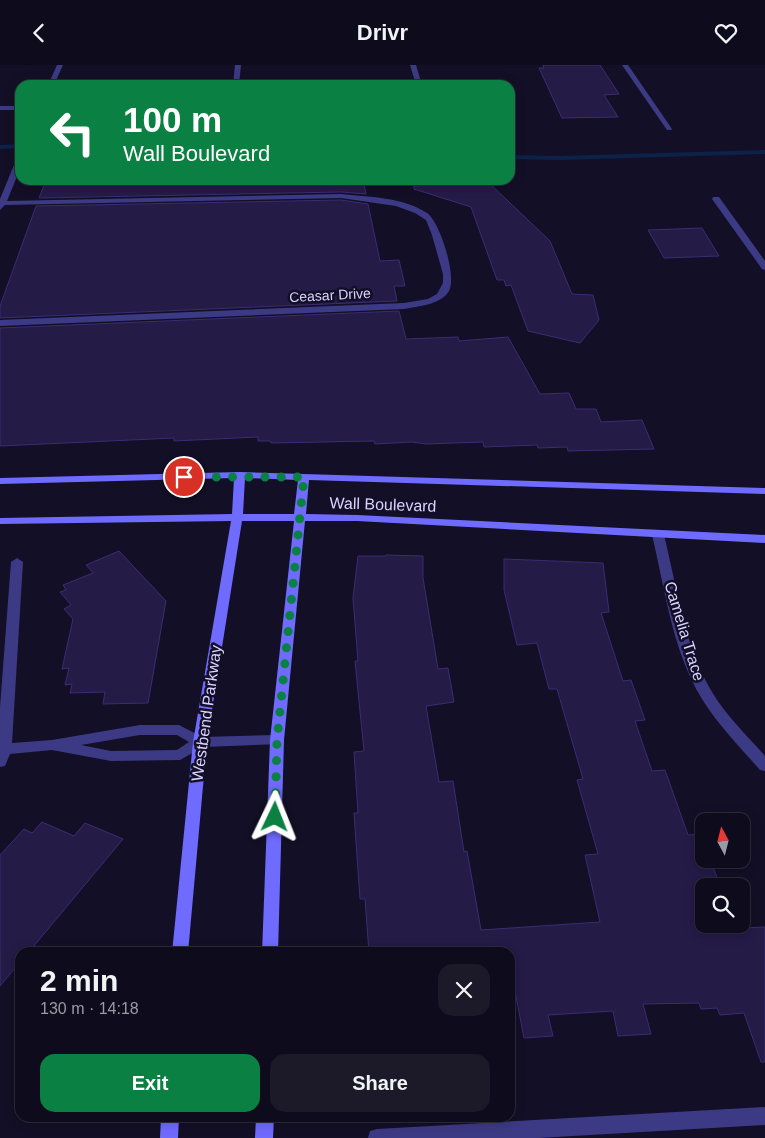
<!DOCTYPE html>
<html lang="en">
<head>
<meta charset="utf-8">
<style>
	body { margin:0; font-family:Arial,sans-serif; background:#1c1929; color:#f1f3f6; height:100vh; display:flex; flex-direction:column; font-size:19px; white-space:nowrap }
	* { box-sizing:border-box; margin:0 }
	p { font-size:16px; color:#9b9ba3 }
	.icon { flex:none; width:28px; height:28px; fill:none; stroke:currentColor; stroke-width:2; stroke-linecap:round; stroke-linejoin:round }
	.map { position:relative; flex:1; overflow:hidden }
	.panel { position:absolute; left:15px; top:882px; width:500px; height:175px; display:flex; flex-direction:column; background:#0e0b1c; border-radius:15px; box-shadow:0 2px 12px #0003,0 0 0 1px #2e2b3b }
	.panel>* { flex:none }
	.top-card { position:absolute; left:15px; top:15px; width:500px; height:105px; border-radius:15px; box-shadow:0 2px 12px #0003,0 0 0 1px #2e2b3b; background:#0b8043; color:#fff; overflow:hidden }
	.needle { width:32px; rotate:353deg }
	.tools { position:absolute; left:695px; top:748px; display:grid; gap:10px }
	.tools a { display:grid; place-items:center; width:55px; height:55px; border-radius:10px; background:#0e0b1c; box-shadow:0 2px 12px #0003,0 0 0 1px #2e2b3b; font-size:25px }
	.pin { position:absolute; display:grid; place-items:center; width:42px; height:42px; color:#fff; margin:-21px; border:2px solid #fff; border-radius:50%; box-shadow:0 1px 5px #0007 }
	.me { position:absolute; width:55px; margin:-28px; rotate:2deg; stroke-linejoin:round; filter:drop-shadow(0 0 4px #0008) }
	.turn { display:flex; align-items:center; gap:18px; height:105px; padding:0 25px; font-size:22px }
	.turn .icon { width:65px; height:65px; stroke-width:2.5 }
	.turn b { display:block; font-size:35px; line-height:42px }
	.round { display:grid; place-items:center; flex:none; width:52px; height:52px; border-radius:15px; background:#1c1929 }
	.head { display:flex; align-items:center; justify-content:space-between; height:85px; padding:0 25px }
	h1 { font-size:30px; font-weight:800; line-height:38px }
	.cta { display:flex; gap:10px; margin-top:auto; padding:10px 25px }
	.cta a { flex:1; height:58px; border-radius:15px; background:#0b8043; color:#fff; font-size:20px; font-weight:800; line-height:58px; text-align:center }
	.cta a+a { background:#1c1929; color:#f1f3f6 }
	header { display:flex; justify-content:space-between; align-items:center; height:65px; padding:0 25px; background:#0e0b1c; font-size:22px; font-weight:800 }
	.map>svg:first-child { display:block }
</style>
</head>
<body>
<header><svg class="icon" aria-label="back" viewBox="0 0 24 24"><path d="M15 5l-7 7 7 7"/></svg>Drivr<svg class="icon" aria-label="heart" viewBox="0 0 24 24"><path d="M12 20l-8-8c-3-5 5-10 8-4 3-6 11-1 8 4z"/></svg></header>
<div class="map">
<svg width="765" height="1073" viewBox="0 0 765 1073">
	<rect width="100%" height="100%" fill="#130f26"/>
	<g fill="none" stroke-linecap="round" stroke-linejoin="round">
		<g fill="#0c2248" fill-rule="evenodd">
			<polygon points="20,79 20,83 0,84 0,80"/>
			<polygon points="765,85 765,89 560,95 510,94 510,90 560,91"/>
		</g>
	</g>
	<g fill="#241b47" stroke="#3b2d73">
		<polygon points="543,0 600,0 619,29 604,30 618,52 562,53 539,3 544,3"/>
		<polygon points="46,115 363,115 366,129 341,127 39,133"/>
		<polygon points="489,118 550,176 572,229 593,230 599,255 580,278 528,266 511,220 506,221 504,215 497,215 471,142 414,124 414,121"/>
		<polygon points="341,135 368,139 380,196 399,195 405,221 394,221 397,236 0,253 0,241 36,141"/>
		<polygon points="702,163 719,191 664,193 648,165"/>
		<polygon points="399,246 406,274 458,272 459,276 508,272 540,329 569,328 576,344 596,344 601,357 642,355 654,384 568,386 567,382 538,383 537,380 484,382 483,377 426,379 412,377 375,379 374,376 271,378 270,376 258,376 258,372 174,376 174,373 0,381 0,263"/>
		<polygon points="119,486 166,536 148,638 103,639 105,627 70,628 72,619 65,620 69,603 62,604 73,554 64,544 71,540 60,527 66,525 63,520 93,508 86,500"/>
		<polygon points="386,490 423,491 423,513 438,604 448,603 454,637 426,641 439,717 453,716 464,787 467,786 481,865 600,857 585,790 598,789 577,715 583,714 557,624 549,624 537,578 517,580 504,525 504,494 603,498 609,547 601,548 623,616 631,615 645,655 635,656 652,706 665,705 688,770 702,769 704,794 710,794 720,821 704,821 704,859 741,859 742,863 765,862 765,997 761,997 744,948 720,950 717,943 701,944 699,938 643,939 651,969 618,971 613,946 548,950 553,971 524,973 510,900 510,888 369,888 365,834 360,834 354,748 358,748 354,687 364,686 355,596 358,596 353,533 358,491 386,491"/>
		<polygon points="42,757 74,771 85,758 123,774 28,888 20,888 20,897 0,921 0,790 24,764 32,768"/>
	</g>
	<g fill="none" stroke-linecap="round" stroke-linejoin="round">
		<g fill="#3d3a85" fill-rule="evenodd">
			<polygon points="57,0 63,0 54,20 48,20"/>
			<polygon points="235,0 241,0 239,20 233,20"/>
			<polygon points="410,0 416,0 422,20 416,20"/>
			<polygon points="622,0 628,0 672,64 671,65 667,65"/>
			<rect x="0" y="41" width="20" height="4"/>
			<path d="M20,93V104L7,136L341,129C368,132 403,132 427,148C440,157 457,211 449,226C441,240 418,241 404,244L0,261V255L404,238L428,234L437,229L443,218V209L432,170L426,155L415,148L396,141L341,133L5,140L0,145V134L16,95Z"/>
			<polygon points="713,132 719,132 765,196 765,205 762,204 712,134"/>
			<path d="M658,466L664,470C677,522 684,580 712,627C726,651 747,670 765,691V706L760,705C740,682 718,660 702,634C672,585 665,524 652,470Z"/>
			<path d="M17,493L23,497L12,678L52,675L140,660H179L202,672L277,670L282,671L284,675L282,679L203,682L180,695L111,696L52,685L10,689L5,701L0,702V642L11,497ZM140,670H177L189,677L177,685L111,686L81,680Z"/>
			<polygon points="765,1042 765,1060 538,1073 368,1073 370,1066 377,1064"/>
		</g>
		<g fill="#6f6bff" fill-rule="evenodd">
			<path d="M240,407L765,423V429L309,415L306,449L357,450L765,470V478L357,456H305L284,675L278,888H262L270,675L294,456H242L207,677L188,888H172L193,677L231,456L0,459V453L232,449L234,413L0,419V413ZM245,413L298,415L294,449H243Z"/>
			<polygon points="161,1052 179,1052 178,1073 160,1073"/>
			<polygon points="256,1052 274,1052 273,1073 255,1073"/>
		</g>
	</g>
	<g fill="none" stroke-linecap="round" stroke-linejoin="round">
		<polyline stroke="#0b8043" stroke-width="9" stroke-dasharray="0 16.2" points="184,412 304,412 277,675 275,752"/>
	</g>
	<g text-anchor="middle" stroke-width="5" stroke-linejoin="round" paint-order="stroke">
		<g font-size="14" fill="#d9d4ff" stroke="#130f26">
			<text transform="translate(330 230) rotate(-3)" y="5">Ceasar Drive</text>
		</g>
		<g font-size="16" fill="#d9d4ff" stroke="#130f26">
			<text transform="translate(383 439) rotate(2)" y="6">Wall Boulevard</text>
			<text transform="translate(685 566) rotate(73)" y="6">Camelia Trace</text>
			<text transform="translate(206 648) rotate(-82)" y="6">Westbend Parkway</text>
		</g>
	</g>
</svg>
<div class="tools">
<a><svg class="needle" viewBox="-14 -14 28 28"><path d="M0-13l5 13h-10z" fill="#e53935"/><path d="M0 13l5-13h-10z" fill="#9b9ba3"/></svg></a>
<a><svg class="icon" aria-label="search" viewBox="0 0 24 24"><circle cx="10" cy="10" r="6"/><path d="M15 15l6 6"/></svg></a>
</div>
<div class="pin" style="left:184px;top:412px;background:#d93025"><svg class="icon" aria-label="arrive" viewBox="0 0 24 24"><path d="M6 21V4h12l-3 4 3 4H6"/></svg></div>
<svg class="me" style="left:275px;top:752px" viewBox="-20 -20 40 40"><path d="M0-17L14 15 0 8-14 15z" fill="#0b8043" stroke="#fff" stroke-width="4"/></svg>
<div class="top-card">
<div class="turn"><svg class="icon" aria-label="left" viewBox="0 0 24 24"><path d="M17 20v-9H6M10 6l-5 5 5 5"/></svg><div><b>100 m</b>Wall Boulevard</div></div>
</div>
<section class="panel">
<div class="head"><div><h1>2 min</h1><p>130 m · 14:18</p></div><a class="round"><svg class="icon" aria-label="close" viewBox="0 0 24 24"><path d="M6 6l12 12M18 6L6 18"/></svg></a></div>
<div class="cta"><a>Exit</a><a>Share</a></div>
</section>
</div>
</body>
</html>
